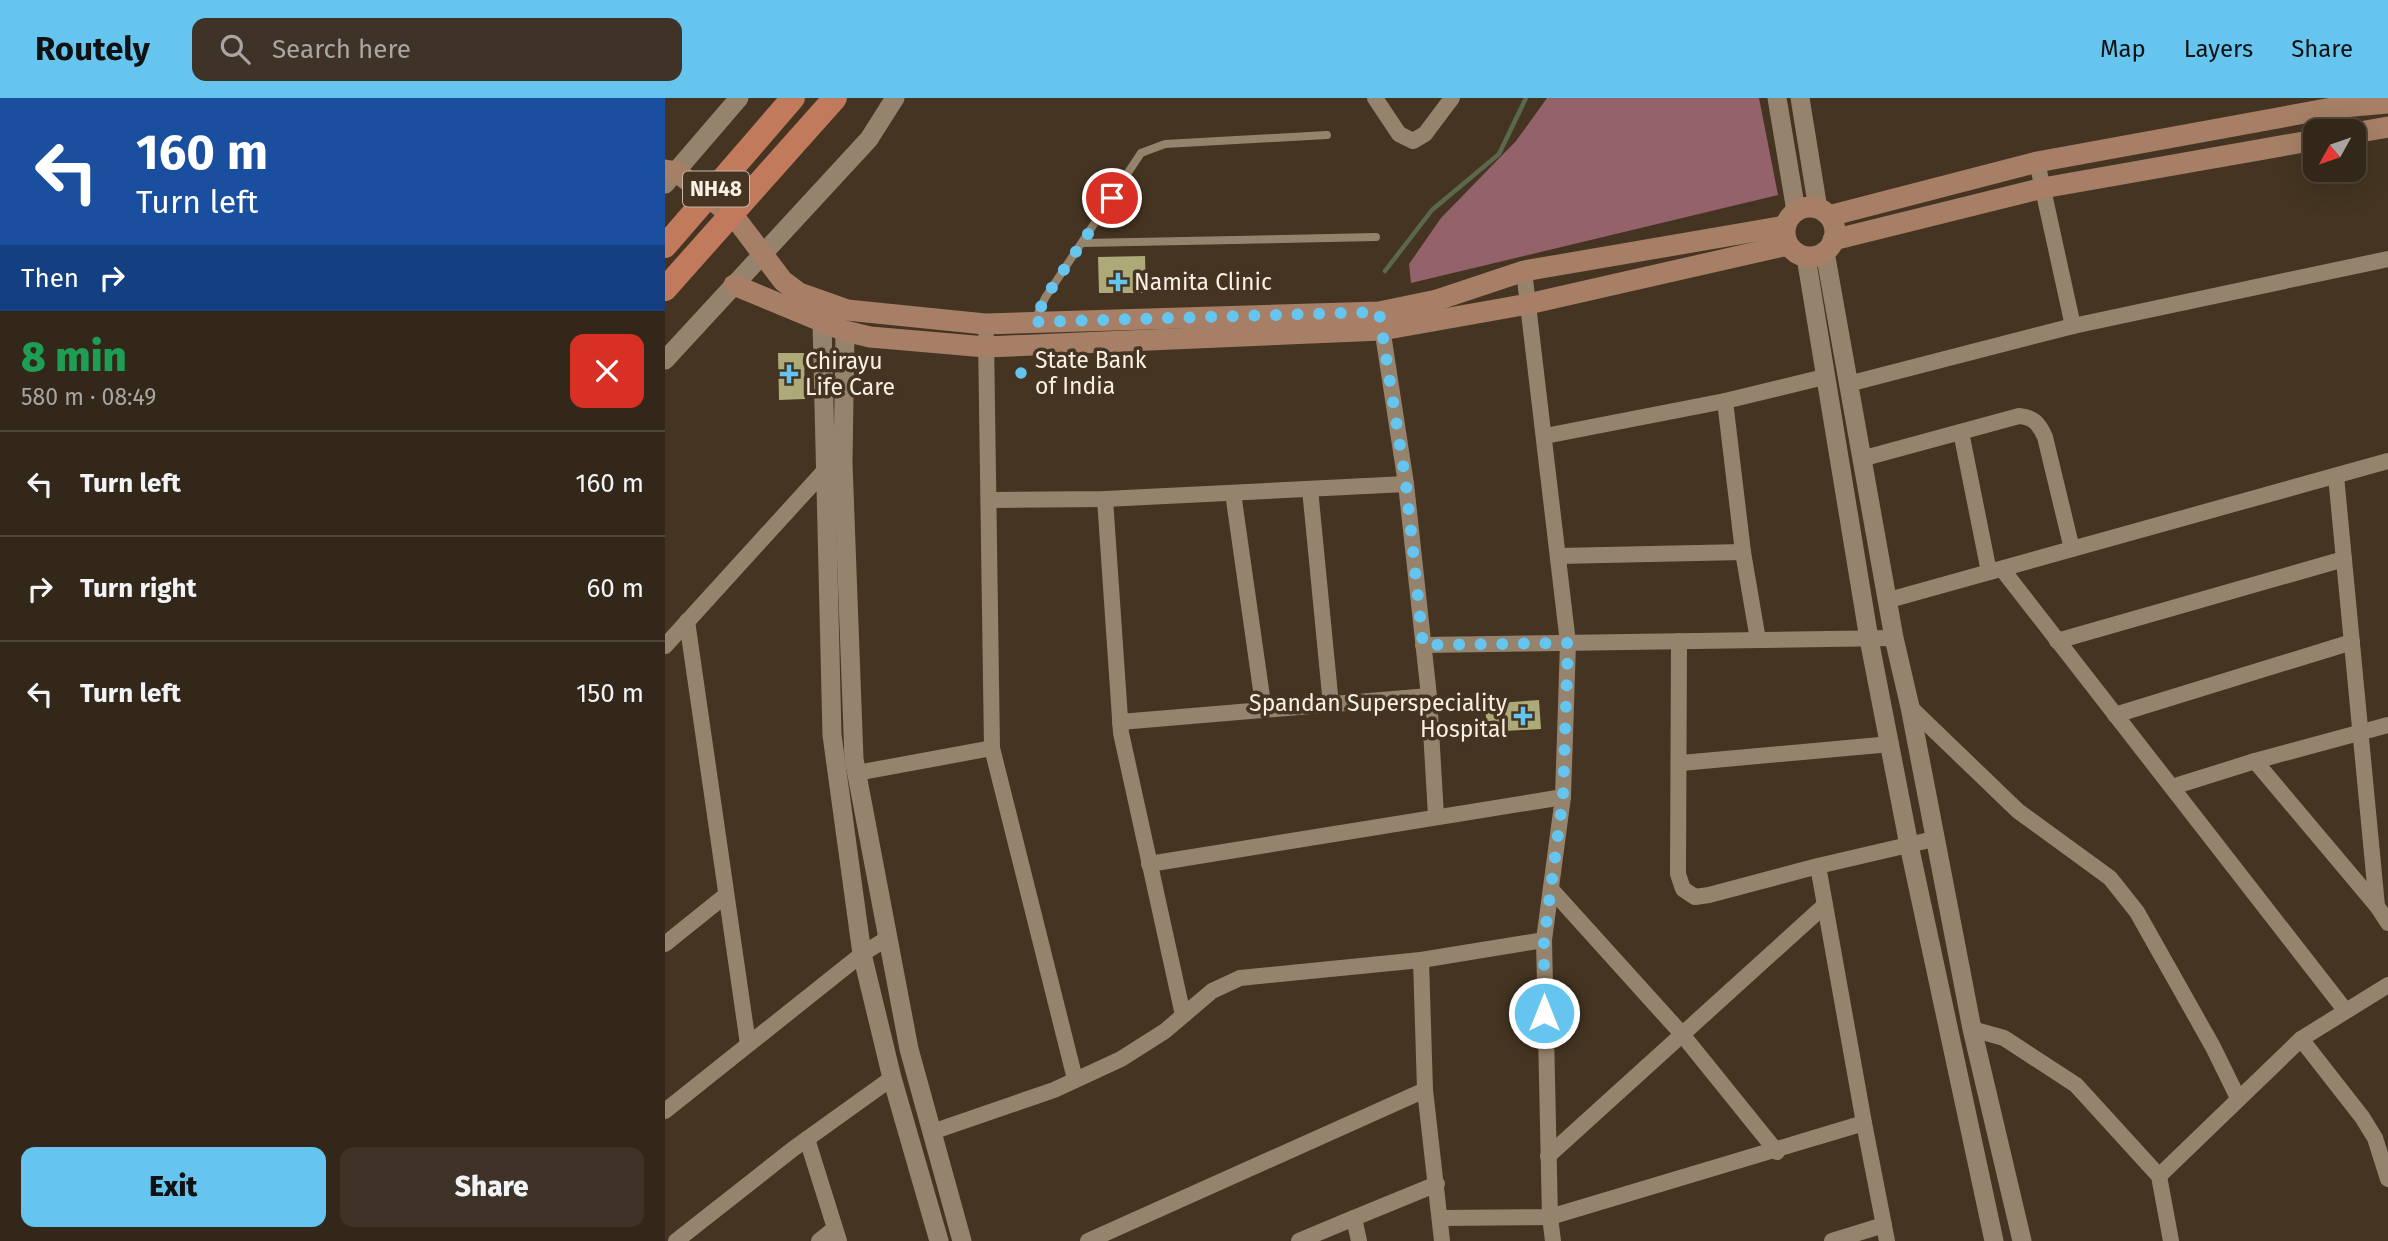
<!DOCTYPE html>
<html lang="en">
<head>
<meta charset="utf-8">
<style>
	body { margin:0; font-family:"Fira Sans",sans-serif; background:#3e3326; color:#f1f3f6; height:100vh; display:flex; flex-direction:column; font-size:26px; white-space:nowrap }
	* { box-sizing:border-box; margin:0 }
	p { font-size:23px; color:#a9a5a2 }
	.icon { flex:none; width:38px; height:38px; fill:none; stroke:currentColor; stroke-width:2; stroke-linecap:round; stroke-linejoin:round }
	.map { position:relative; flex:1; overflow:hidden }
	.sheet { display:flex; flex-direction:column; background:#332719; width:665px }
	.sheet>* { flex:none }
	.top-card { background:#1a4fa0; color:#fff; overflow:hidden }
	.needle { width:46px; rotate:230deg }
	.buttons { position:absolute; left:1638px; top:21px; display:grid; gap:14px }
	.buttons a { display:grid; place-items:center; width:63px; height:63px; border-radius:14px; background:#332719; box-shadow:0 7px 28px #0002,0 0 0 2px #4e4438; font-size:35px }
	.pin { position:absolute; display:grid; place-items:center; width:60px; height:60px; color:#fff; margin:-30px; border:4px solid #fff; border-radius:50%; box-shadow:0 2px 7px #0007 }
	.me { position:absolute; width:77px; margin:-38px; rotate:0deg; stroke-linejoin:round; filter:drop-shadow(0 0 5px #0008) }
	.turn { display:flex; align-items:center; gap:24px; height:147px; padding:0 21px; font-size:32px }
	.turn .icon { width:91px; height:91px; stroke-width:2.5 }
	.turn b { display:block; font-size:49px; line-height:60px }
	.then { display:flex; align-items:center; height:66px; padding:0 21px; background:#0003; gap:14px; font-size:26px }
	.round { display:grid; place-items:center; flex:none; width:74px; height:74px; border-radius:14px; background:#3e3326 }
	.head { display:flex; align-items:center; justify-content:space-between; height:119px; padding:0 21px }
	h1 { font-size:42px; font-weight:800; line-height:52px; color:#1e9e55 }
	.action { display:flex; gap:14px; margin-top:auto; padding:14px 21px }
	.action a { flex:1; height:80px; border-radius:14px; background:#65c5ee; color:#111; font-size:28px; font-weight:800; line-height:80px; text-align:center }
	.action a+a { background:#3e3326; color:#f1f3f6 }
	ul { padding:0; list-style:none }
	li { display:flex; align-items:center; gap:21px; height:105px; padding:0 21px; border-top:2px solid #4e4438 }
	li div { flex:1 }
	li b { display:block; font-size:26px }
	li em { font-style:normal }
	header { display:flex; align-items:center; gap:42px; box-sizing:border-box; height:98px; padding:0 35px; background:#65c5ee; color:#111 }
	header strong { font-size:33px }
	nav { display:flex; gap:38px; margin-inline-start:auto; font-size:24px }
	.search { width:490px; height:63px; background:#3e3326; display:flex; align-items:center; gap:18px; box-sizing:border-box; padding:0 24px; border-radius:14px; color:#a9a5a2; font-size:26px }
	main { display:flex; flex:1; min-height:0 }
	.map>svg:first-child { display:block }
</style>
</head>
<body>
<header>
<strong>Routely</strong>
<div class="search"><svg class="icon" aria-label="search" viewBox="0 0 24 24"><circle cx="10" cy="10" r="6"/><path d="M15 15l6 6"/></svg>Search here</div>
<nav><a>Map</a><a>Layers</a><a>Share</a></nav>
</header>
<main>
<section class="sheet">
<div class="top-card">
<div class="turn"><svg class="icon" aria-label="left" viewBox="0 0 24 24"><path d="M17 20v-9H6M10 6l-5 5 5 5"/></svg><div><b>160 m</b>Turn left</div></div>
<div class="then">Then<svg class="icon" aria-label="right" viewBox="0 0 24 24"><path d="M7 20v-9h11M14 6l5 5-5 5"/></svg></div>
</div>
<div class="head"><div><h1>8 min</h1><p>580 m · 08:49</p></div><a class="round" style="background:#d93025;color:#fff"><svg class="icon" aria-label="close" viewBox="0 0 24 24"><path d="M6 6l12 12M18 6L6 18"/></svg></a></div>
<ul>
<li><svg class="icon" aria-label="left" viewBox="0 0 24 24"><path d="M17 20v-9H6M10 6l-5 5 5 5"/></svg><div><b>Turn left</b></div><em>160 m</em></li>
<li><svg class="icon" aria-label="right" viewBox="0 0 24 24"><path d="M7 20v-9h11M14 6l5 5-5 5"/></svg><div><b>Turn right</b></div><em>60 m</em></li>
<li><svg class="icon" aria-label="left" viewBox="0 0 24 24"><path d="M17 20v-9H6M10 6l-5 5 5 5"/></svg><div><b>Turn left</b></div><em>150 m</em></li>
</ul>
<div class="action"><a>Exit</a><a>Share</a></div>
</section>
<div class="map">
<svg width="1723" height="1143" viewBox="0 0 1723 1143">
	<rect width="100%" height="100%" fill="#443421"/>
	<polygon fill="#94626a" points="882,0 1094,0 1113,97 746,185 744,166 776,120 851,43"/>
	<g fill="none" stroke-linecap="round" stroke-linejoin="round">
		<polyline stroke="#5c684b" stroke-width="4.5" points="720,173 767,112 834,56 861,0"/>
	</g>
	<g fill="#ada978">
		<polygon points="480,158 481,195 434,195 433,159"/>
		<polygon points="113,255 139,255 140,301 114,302"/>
		<polygon points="874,602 876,631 822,634 820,606"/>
	</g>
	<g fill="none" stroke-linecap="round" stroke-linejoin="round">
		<g stroke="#95836d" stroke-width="8">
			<polyline points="418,145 711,139"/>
			<polyline points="369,224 380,200 476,55 500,46 662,37"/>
		</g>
		<g stroke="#95836d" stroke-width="16">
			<polyline points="710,0 734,36 748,43 760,36 787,0"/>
			<polyline points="1372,64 1408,228"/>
			<polyline points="859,173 903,545 898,699 879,842 885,1119 888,1143"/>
			<polyline points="321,239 327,650 410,981"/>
			<polyline points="1183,286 1408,228 1723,161"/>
			<polyline points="1060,303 1159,279"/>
			<polyline points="1296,334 1324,474"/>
			<polyline points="880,338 1060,303 1078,454 893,458"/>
			<path d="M1196,361L1354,318C1369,319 1374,326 1380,339L1407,451"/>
			<polyline points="1671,378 1712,808"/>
			<polyline points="645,391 666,607"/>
			<polyline points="568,395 599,613"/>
			<polyline points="440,401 456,635 518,917"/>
			<polyline points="325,402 440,401 741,386 716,223"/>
			<polyline points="1078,454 1093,542"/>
			<polyline points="1337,471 1680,912"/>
			<polyline points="1224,502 1723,363"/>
			<polyline points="22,523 83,946"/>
			<polyline points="1014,543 1013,776 1018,791 1030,799 1044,797 1153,768"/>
			<polyline points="1392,543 1679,461"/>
			<polyline points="758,547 1229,540"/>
			<polyline points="0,548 162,370"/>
			<polyline points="764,598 771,718"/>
			<polyline points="1245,609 1353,713 1445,780 1472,814 1548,949 1573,1000"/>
			<polyline points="1450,617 1687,544"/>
			<polyline points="455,624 764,598 741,386"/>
			<polyline points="1590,663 1712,808 1723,825"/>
			<polyline points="1016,665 1226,646"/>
			<polyline points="192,675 327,650"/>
			<polyline points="1507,689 1590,663 1723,627"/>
			<polyline points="484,766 898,699"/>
			<polyline points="886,791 1016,935 1112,1054"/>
			<polyline points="0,846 61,797"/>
			<polyline points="756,862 760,992 777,1143"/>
			<polyline points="1307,931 1339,940 1411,987 1494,1078 1506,1143"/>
			<polyline points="1636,941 1697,1019 1710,1040 1723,1081"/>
			<polyline points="0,1013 197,856 223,840"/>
			<polyline points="1199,1025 1222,1143"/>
			<polyline points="267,1034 389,992 456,961 500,933 547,893 575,880 756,862 879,842"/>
			<polyline points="142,1041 174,1143"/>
			<polyline points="883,1058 1160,807"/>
			<polyline points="1494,1078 1636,941 1723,887"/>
			<polyline points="689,1120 772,1086"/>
			<polyline points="775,1120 885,1119 1199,1025 1153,768 1269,741"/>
			<polyline points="11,1143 128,1051 227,980"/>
			<polyline points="154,1143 169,1131"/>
			<polyline points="423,1143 760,992"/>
			<polyline points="634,1143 689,1120 694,1143"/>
			<polyline points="1167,1143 1219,1127"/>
		</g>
		<g stroke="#95836d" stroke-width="19">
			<polyline points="1112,0 1131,113"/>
			<polyline points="1135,0 1153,111"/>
			<polyline points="0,86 74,0"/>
			<polyline points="1160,154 1229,540 1245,609 1307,931 1357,1143"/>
			<polyline points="1141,159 1204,541 1244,747 1329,1143"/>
			<polyline points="157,225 167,637 197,856 227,980 274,1143"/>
			<polyline points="180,233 178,365 189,661 244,951 297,1143"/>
			<polyline points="0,262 204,41 230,0"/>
		</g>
		<g stroke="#a67f66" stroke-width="21">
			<polyline points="1689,35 1723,29"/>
			<polyline points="0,72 12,74 71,121 118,183 134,195 182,212 320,226 714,214 772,202 859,173 1120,128"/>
			<circle cx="1145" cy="134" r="25"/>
			<polyline points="1164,118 1372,64 1667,10 1723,5"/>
			<polyline points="1168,142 1378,90 1650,42"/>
			<polyline points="69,187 180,233 205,239 321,249 717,232 863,206 1123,147"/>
		</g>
		<g stroke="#c27a5c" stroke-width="24">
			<polyline points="0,148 128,0"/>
			<polyline points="0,191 170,0"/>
		</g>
	</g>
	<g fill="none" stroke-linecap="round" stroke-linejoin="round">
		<polyline stroke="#65c5ee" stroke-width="12" stroke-dasharray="0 21.6" points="447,100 380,200 369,224 714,214 741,386 758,547 903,545 898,699 879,842 879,915"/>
	</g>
	<g fill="#65c5ee" stroke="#443421" stroke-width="2.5">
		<path d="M449.5 173.5h7v7h7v7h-7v7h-7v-7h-7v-7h7z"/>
		<circle cx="356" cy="275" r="7"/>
		<path d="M120.5 265.5h7v7h7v7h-7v7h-7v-7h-7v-7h7z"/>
		<path d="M854.5 607.5h7v7h7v7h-7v7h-7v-7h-7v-7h7z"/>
	</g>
	<g text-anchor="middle" stroke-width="7" stroke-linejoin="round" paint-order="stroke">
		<rect fill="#443421" stroke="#c3b8aa" stroke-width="2" x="18" y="73.5" width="66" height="35" rx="5"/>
		<g font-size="21" font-weight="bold" fill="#faf0e4">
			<text x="51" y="98">NH48</text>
		</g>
		<g font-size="23" fill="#faf0e4" stroke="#443421" text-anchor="start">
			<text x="469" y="192">Namita Clinic</text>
			<text x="370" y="270">State Bank<tspan x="370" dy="26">of India</tspan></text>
			<text x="140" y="271">Chirayu<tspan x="140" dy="26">Life Care</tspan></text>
			<text x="842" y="613" text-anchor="end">Spandan Superspeciality<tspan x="842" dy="26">Hospital</tspan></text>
		</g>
	</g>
</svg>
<div class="buttons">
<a><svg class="needle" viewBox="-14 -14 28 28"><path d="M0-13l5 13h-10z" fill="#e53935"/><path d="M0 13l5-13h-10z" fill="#a9a5a2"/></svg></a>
</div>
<div class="pin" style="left:447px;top:100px;background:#d93025"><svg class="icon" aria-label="arrive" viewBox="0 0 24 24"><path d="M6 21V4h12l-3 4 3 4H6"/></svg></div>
<svg class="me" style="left:879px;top:915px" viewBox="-20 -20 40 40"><circle r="17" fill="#65c5ee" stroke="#fff" stroke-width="3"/><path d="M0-11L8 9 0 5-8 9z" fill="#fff"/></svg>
</div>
</main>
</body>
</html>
